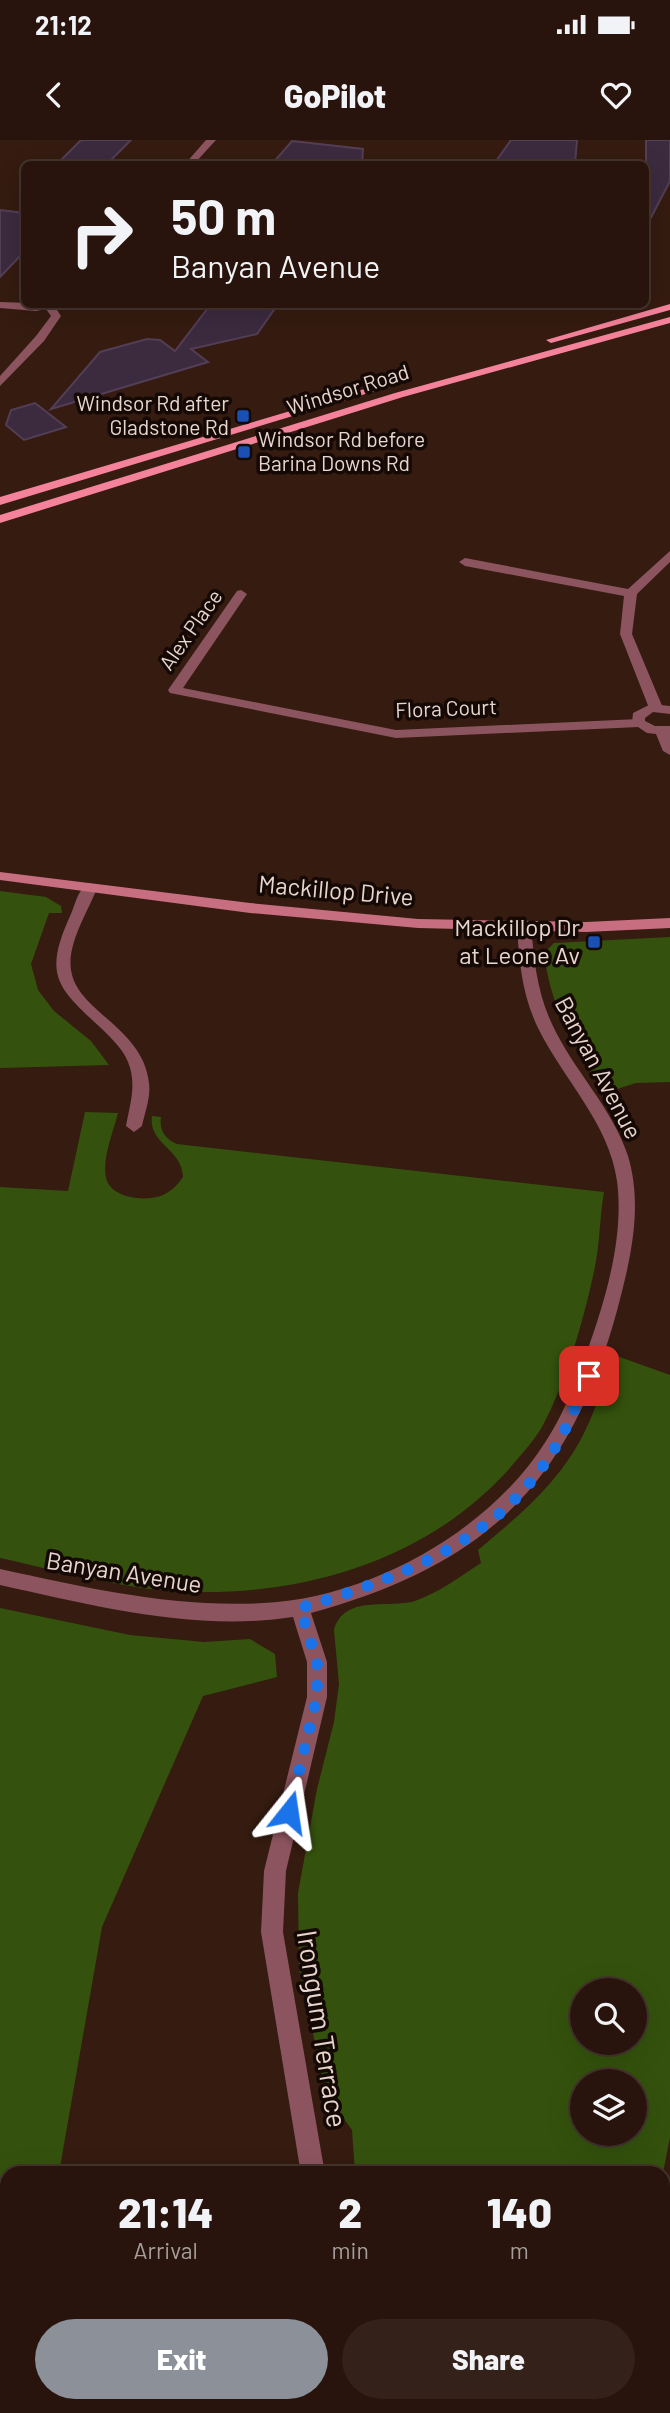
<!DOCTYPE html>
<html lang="en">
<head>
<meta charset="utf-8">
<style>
	body { margin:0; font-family:Barlow,sans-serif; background:#34211a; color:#f1f3f6; height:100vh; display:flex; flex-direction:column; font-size:26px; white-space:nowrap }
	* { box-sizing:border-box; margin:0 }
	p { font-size:23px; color:#a59e9d }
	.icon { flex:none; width:38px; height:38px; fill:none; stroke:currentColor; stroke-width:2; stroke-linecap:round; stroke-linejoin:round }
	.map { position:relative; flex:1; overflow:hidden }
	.side { position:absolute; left:0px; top:2026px; width:670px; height:247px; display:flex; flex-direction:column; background:#28140c; border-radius:21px 21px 0 0; box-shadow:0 7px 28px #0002,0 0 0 2px #44332d }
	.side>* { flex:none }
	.top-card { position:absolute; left:21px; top:21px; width:628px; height:147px; border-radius:10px; box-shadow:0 7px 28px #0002,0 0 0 2px #44332d; background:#28140c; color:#f1f3f6; overflow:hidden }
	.controls { position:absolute; left:570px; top:1838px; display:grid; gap:14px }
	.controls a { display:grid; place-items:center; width:77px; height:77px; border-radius:50%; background:#28140c; box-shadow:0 7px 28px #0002,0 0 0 2px #44332d; font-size:35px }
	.pin { position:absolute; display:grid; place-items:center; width:60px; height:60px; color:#fff; margin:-30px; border-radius:14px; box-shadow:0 4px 10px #0006 }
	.me { position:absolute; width:77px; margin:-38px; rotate:15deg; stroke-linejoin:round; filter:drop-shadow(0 0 5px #0008) }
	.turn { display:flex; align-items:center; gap:24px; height:147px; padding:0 35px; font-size:32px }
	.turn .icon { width:91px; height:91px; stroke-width:2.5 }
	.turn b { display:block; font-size:49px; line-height:60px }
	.eta { display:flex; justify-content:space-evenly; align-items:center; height:119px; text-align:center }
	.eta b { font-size:42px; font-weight:800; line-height:49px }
	.button { display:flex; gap:14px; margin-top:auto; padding:14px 35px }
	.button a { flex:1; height:80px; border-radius:42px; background:#8c9099; color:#fff; font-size:28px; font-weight:800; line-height:80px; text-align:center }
	.button a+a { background:#34211a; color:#f1f3f6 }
	.status { display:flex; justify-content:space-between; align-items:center; height:49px; padding:0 35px; background:#28140c; direction:ltr }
	.status svg { height:19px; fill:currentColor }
	header { display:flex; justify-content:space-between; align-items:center; height:91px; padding:0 35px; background:#28140c; font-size:32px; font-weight:800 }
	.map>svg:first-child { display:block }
</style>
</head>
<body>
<div class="status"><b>21:12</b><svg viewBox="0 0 49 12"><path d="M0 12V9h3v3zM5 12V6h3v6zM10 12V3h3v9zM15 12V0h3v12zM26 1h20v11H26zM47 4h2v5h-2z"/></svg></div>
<header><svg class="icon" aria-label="back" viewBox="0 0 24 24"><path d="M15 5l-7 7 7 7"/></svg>GoPilot<svg class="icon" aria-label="heart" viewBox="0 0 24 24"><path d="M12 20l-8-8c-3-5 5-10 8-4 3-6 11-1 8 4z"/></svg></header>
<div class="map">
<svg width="670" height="2273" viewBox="0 0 670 2273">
	<rect width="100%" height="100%" fill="#351b10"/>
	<g fill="#34520d" fill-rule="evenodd">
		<polygon points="0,751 46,757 61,766 62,773 49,773 31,824 38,850 54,871 91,901 109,925 0,928"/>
		<path d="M670,797V942L636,943L614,950L623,964L613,967C579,915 552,876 544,813L554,803Z"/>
		<path d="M85,972L118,973C113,993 102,1018 106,1038C111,1059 147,1062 163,1055C172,1051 178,1044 183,1037C182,1008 148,1004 152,976L161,977C159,990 165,999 177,1004L604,1052C600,1074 600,1098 596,1121C587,1169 566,1244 542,1287C533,1302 520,1316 509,1329C425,1423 295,1459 172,1451C114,1447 56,1430 0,1418V1047L68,1051Z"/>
		<path d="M614,1215L670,1235V1997L663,2033H355L352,1990L326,1954L299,1828L298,1753L317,1649L334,1582L339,1544L334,1490C344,1454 388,1469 415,1461C438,1453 461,1436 481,1423L478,1410C520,1375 561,1341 585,1291C597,1267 604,1240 614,1215ZM583,1850H635V1902H583ZM583,1941H635V1993H583Z"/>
		<polygon points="0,1468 130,1495 204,1502 250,1499 275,1514 277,1537 203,1556 102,1787 59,2033 7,2034 7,2266 18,2266 17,2273 0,2273"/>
		<polygon points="326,2266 618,2266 617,2273 324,2273"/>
	</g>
	<g fill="#3c2a3f" stroke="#523e55" stroke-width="2">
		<polygon points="81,0 131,0 107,24 57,24"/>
		<polygon points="511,0 577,0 575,24 494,24"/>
		<polygon points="646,0 670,0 670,41 646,87"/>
		<polygon points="292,1 363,9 362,24 272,24"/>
		<polygon points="0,70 24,73 24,112 0,137"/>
		<polygon points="211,164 278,164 257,194 191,209 208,222 51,269 100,212 147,199 160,200 175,211"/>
		<polygon points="35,263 66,287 24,300 6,285 11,270"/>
	</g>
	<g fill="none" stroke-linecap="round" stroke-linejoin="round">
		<g fill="#8c545f" fill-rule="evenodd">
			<polygon points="206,0 216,0 194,24 185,24"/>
			<polygon points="0,162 59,164 55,167 61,176 44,201 0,246 0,236 36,196 51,176 46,169 36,171 0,168"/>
			<polygon points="670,411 670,422 637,454 632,494 663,568 656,572 649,568 620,494 624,456 465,426 459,422 465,418 628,449"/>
			<polygon points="241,450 247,454 183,548 396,590 639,579 646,583 639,587 396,598 170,553 168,550 237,451"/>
			<path d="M90,743L97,748C88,772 67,803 71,830C77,872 143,887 149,943C151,957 145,972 142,986L134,992L126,986C130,964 137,944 128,922C123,909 112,899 102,889C56,847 43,835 71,774C75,765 79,746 90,743Z"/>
			<path d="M524,781L531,786C534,820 537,852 552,884C573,930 612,967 628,1016C643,1066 631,1118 618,1167C571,1343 486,1425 311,1473L327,1522V1557L286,1731L283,1792L325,2034H301L261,1792L264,1731L307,1557V1522L293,1477C195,1492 95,1466 0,1445V1429C87,1448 174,1468 264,1463C369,1458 490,1391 546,1301C561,1278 571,1253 581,1228C602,1171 625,1102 617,1041C609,983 563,939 538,888C522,855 519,821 517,786Z"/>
			<polygon points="285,2266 311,2266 309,2273 283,2273"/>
		</g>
		<polygon fill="#8c545f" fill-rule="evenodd" points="651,564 670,566 670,574 653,572 645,578 645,581 655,586 670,586 670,615 663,611 656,594 647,593 632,583 633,573"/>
		<polygon fill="#c76e81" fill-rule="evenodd" points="0,732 250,763 418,779 586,782 670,778 670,788 586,792 418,788 250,773 0,740"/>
		<g fill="#f5829b" fill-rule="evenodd">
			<polygon points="670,164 670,170 551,203 546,200"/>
			<polygon points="670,177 670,183 403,257 0,383 0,375 395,253"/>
			<polygon points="385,243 395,245 0,365 0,357"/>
		</g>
	</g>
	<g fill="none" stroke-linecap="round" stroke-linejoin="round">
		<path stroke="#1a73e8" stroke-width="12" stroke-dasharray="0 21.6" d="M289,1672L317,1557V1522L300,1468C391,1441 489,1405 545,1323C564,1296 576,1266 589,1236"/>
	</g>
	<g fill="#1a4fb4" stroke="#140905" stroke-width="2.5">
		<rect x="236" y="269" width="14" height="14" rx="3.5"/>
		<rect x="237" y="305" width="14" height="14" rx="3.5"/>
		<rect x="587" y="795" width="14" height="14" rx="3.5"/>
	</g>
	<g text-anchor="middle" stroke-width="7" stroke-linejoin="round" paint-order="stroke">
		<g font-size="21" fill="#e8d6ce" stroke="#140905">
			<text transform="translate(348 250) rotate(-17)" y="7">Windsor Road</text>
			<text transform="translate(191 490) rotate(-55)" y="7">Alex Place</text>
			<text transform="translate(446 569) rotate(-2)" y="7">Flora Court</text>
		</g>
		<g font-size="21" fill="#e8d6ce" stroke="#140905" text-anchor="end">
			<text x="229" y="271">Windsor Rd after<tspan x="229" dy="24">Gladstone Rd</tspan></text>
			<text x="258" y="307" text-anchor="start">Windsor Rd before<tspan x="258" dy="24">Barina Downs Rd</tspan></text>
		</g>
		<g font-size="24" fill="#e8d6ce" stroke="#140905">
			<text transform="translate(336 751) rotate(5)" y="8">Mackillop Drive</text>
			<text transform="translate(598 928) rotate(62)" y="8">Banyan Avenue</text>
			<text transform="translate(124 1433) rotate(9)" y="8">Banyan Avenue</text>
		</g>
		<g font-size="24" fill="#e8d6ce" stroke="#140905" text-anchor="end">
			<text x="580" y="796">Mackillop Dr<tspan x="580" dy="28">at Leone Av</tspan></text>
		</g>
		<g font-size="28" fill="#e8d6ce" stroke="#140905">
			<text transform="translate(322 1889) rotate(81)" y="10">Irongum Terrace</text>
		</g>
	</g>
</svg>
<div class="controls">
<a><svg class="icon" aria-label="search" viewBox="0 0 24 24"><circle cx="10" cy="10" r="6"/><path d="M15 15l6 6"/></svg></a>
<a><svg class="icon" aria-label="layers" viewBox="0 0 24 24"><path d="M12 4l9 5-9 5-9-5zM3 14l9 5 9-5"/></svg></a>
</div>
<div class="pin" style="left:589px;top:1236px;background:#d93025"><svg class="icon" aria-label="arrive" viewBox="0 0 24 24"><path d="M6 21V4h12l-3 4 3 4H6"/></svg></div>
<svg class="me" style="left:289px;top:1672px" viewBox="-20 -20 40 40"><path d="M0-17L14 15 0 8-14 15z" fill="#1a73e8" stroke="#fff" stroke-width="4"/></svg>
<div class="top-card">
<div class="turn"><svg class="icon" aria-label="right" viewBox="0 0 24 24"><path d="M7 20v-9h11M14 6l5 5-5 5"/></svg><div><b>50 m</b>Banyan Avenue</div></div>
</div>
<section class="side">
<div class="eta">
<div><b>21:14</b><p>Arrival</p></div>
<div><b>2</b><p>min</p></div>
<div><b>140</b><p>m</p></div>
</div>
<div class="button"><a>Exit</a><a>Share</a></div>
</section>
</div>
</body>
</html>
